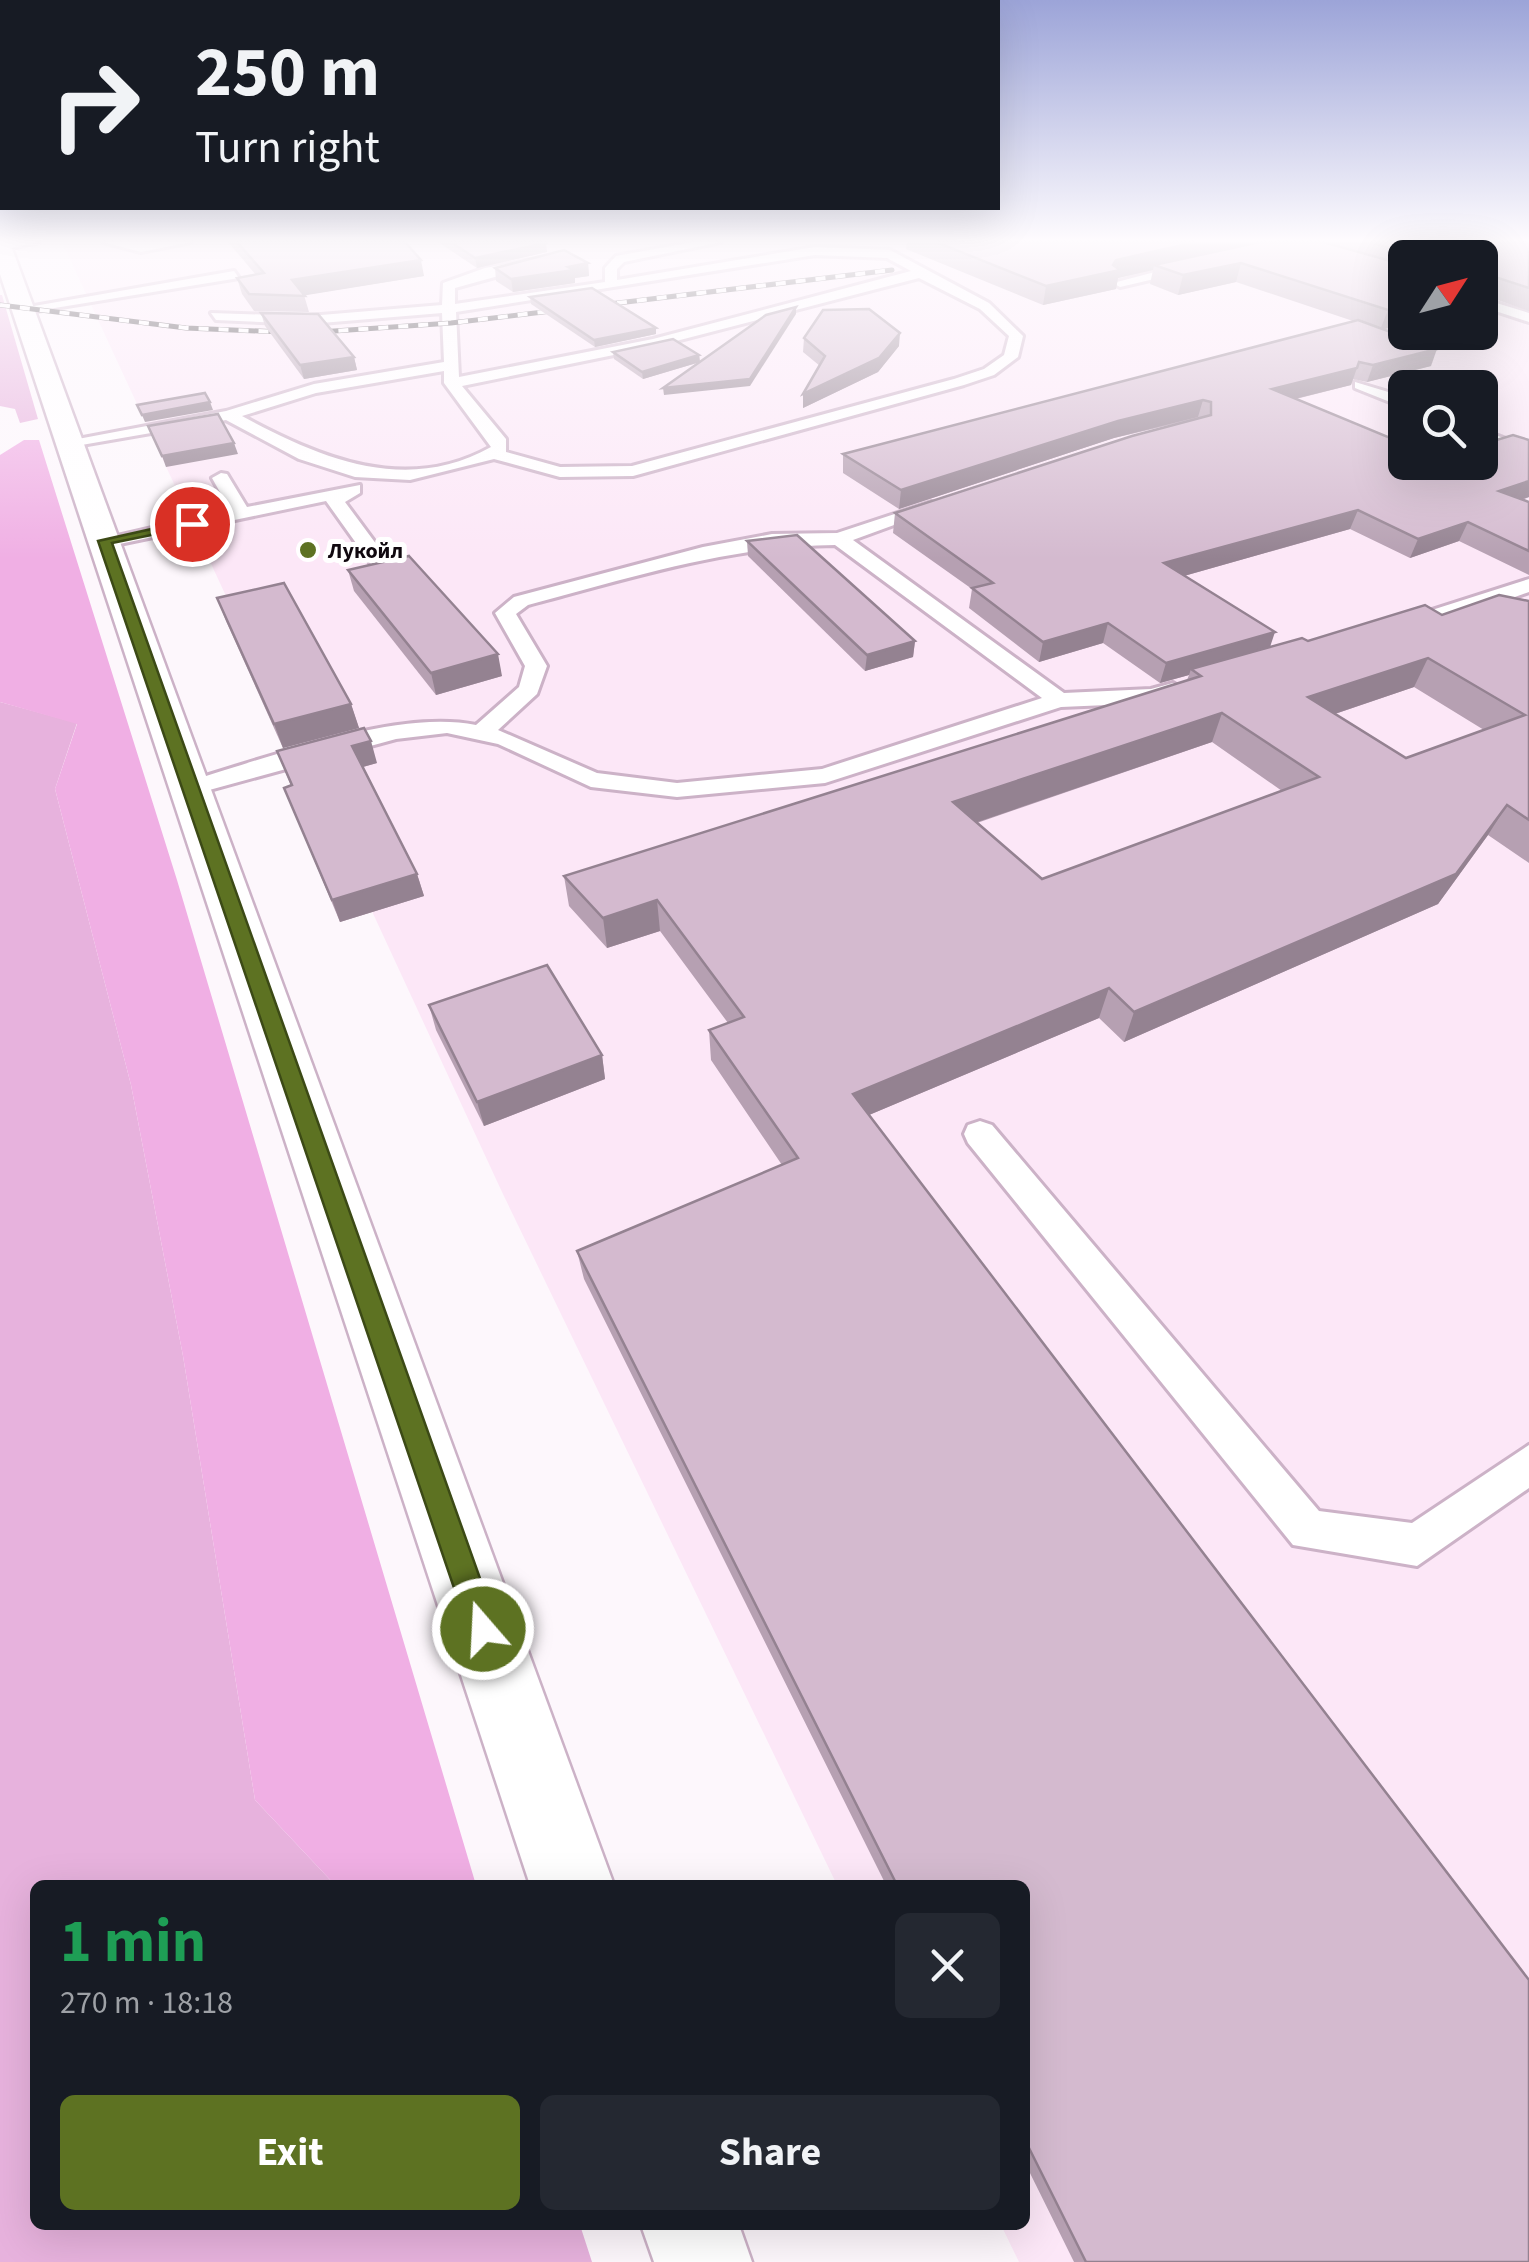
<!DOCTYPE html>
<html lang="en">
<head>
<meta charset="utf-8">
<style>
	body { margin:0; font-family:"Source Sans 3",sans-serif; background:#242831; color:#f1f3f6; height:100vh; display:flex; flex-direction:column; font-size:38px; white-space:nowrap }
	* { box-sizing:border-box; margin:0 }
	p { font-size:32px; color:#9ea1a6 }
	.icon { flex:none; width:55px; height:55px; fill:none; stroke:currentColor; stroke-width:2; stroke-linecap:round; stroke-linejoin:round }
	.map { position:relative; flex:1; overflow:hidden }
	.side { position:absolute; left:30px; top:1880px; width:1000px; height:350px; display:flex; flex-direction:column; background:#171b24; border-radius:15px; box-shadow:0 10px 40px #0002 }
	.side>* { flex:none }
	.hud { position:absolute; left:0px; top:0px; width:1000px; height:210px; box-shadow:0 10px 40px #0002; background:#171b24; color:#f1f3f6; overflow:hidden }
	.needle { width:65px; rotate:54deg }
	.controls { position:absolute; left:1388px; top:240px; display:grid; gap:20px }
	.controls a { display:grid; place-items:center; width:110px; height:110px; border-radius:15px; background:#171b24; box-shadow:0 10px 40px #0002; font-size:50px }
	.pin { position:absolute; display:grid; place-items:center; width:85px; height:85px; color:#fff; margin:-42px; border:5px solid #fff; border-radius:50%; box-shadow:0 2px 10px #0007 }
	.me { position:absolute; width:110px; margin:-55px; rotate:341deg; stroke-linejoin:round; filter:drop-shadow(0 0 8px #0008) }
	.turn { display:flex; align-items:center; gap:35px; height:210px; padding:0 30px; font-size:45px }
	.turn .icon { width:130px; height:130px; stroke-width:2.5 }
	.turn b { display:block; font-size:70px; line-height:85px }
	.round { display:grid; place-items:center; flex:none; width:105px; height:105px; border-radius:15px; background:#242831 }
	.overview { display:flex; align-items:center; justify-content:space-between; height:170px; padding:0 30px }
	h1 { font-size:60px; font-weight:700; line-height:75px; color:#1e9e55 }
	.button { display:flex; gap:20px; margin-top:auto; padding:20px 30px }
	.button a { flex:1; height:115px; border-radius:15px; background:#5d7222; color:#fff; font-size:40px; font-weight:700; line-height:115px; text-align:center }
	.button a+a { background:#242831; color:#f1f3f6 }
	.map>svg:first-child { display:block }
</style>
</head>
<body>
<div class="map">
<svg width="1529" height="2262" viewBox="0 0 1529 2262">
	<rect width="100%" height="100%" fill="#fdf7fc"/>
	<path fill="#fce7f7" fill-rule="evenodd" d="M62,242H1529V2262H1019L1001,2225H1025V1885H837L502,1192ZM1405,258H1480V332H1405ZM1405,388H1480V462H1405Z"/>
	<g fill="#e7b2dd">
		<polygon points="0,295 2,295 38,419 20,423 15,409 0,406"/>
		<polygon points="0,702 77,723 55,789 131,1085 183,1356 255,1800 335,1885 35,1885 35,2225 580,2225 592,2262 0,2262"/>
	</g>
	<polygon fill="#f0afe4" points="24,440 39,440 177,880 476,1885 335,1885 255,1800 183,1356 131,1085 55,789 77,724 0,702 0,455"/>
	<g fill="none" stroke-linecap="round" stroke-linejoin="round">
		<g stroke="#ccb2c7" stroke-width="6">
			<g id="service">
				<polygon points="1,242 39,242 1,250"/>
				<polygon points="103,242 191,242 141,252"/>
				<path d="M694,242H721L624,262L617,269V280L815,247L890,250L989,303L1023,336L1018,357L994,375L964,385L633,476L560,477L494,459L410,480L355,477L299,459L226,420L70,447L62,442L226,411L314,384L444,362L442,313L309,324L216,320L211,313L309,316L442,305L443,283L485,268L542,258V264L455,288V304L605,282V268L616,256ZM815,255L887,258L911,271L653,339L459,377L456,312ZM919,278L980,309L1009,336L1004,355L984,369L954,379L632,466L560,467L506,452V439L462,386L653,347ZM444,371V383L491,447C406,495 320,458 242,416L316,393Z"/>
				<polygon points="1193,262 1197,269 1120,287 1113,283"/>
				<polygon points="234,271 239,278 24,313 17,309"/>
				<polygon points="1480,298 1529,313 1529,322 1480,306"/>
				<polygon points="1355,382 1405,397 1405,408 1355,388"/>
				<polygon points="1480,429 1529,448 1529,459 1480,440"/>
				<polygon points="221,473 227,474 247,507 360,485 360,493 345,502 388,560 371,564 326,501 105,547 96,541 230,510 212,478"/>
				<path d="M931,502L946,506L853,540L1064,693L1151,689L1173,683L1184,690L1153,703L1061,707L825,783L677,797L591,787L498,744L447,733L396,739L191,795L179,788L182,783C264,760 395,708 476,725L519,687L525,666L495,613L514,597L703,547L772,534L837,533ZM835,545L1042,698L822,769L677,783L597,773L498,730L537,694L547,666L516,614L528,605C630,578 729,546 835,545Z"/>
				<polygon points="1529,579 1529,592 1473,612 1398,630 1388,624"/>
				<polygon points="980,1121 992,1125 1319,1511 1412,1523 1529,1445 1529,1488 1417,1566 1293,1545 968,1143 964,1134 968,1125"/>
			</g>
		</g>
		<g stroke="#ccb2c7" stroke-width="5">
			<g id="secondary">
				<polygon points="0,242 10,243 614,1885 530,1885 0,274"/>
				<polygon points="641,2225 739,2225 752,2262 654,2262"/>
			</g>
		</g>
		<use href="#service" fill="#fff" fill-rule="evenodd"/>
		<use href="#secondary" fill="#fff" fill-rule="evenodd"/>
		<g stroke="#30282f" stroke-width="5">
			<polyline id="rail" points="0,305 186,328 305,333 451,323 892,270"/>
		</g>
		<use href="#rail" stroke="#fff" stroke-width="4" stroke-dasharray="10" stroke-linecap="butt"/>
	</g>
	<g fill="#b6a0b2" fill-rule="evenodd">
		<polygon points="228,242 405,242 424,276 304,295 309,312 254,311 242,294 237,278 256,275"/>
		<polygon points="438,242 545,242 547,252 477,268"/>
		<path d="M907,242H1529V311L1481,294L1480,296V258H1405V323L1383,330L1431,366L1367,382L1353,379L1351,385L1296,399L1405,462L1529,440V497L1522,500L1529,502V575L1459,541L1410,558L1350,529L1184,576L1270,647L1308,641L1442,615L1529,601V863L1488,835L1438,904L1124,1042L1099,1018L869,1115L1529,2262H1074L1025,2163V1885H886L584,1279L577,1251L782,1165L711,1060L709,1030L728,1023L660,931L607,948L569,906L564,876L1187,680L1189,675L1160,683L1103,643L1039,662L969,608L972,589L893,533L895,513L1200,418L1114,438L899,509L843,473V454L1353,321L1236,282L1178,295L1150,284L1153,270L1118,278L1116,289L1043,305L906,249ZM1414,687L1484,730L1406,758L1335,714ZM1212,742L1282,791L1042,879L977,823Z"/>
		<polygon points="588,263 589,276 575,278 575,283 513,292 496,281 495,268"/>
		<polygon points="530,297 656,334 595,347 531,304"/>
		<polygon points="261,313 354,357 357,370 304,379 265,326"/>
		<polygon points="804,338 899,346 878,372 803,408 803,394 820,366 803,352"/>
		<polygon points="613,352 699,355 700,362 643,379 614,359"/>
		<polygon points="747,541 915,641 913,657 865,671 748,556"/>
		<polygon points="348,570 502,676 436,695 354,591"/>
		<polygon points="217,598 351,704 359,728 283,748 226,621"/>
		<polygon points="277,751 377,763 363,767 417,874 424,896 340,922 284,788 291,786"/>
		<polygon points="429,1005 602,1055 605,1079 484,1126 436,1030"/>
	</g>
	<g fill="#948291">
		<polygon points="1196,242 1270,242 1154,265 1153,270 1118,278 1116,289 1043,305 1046,286 1113,265 1116,260"/>
		<polygon points="546,243 547,252 477,268 475,258"/>
		<polygon points="421,260 424,276 301,296 292,280"/>
		<polygon points="588,263 589,276 575,278 575,283 513,292 511,279"/>
		<polygon points="1241,263 1236,282 1178,295 1183,275"/>
		<polygon points="1489,275 1480,296 1480,285"/>
		<polygon points="1405,305 1405,323 1380,330 1388,310"/>
		<polygon points="796,307 796,314 750,386 664,395 663,388"/>
		<polygon points="656,328 656,334 595,347 594,340"/>
		<polygon points="900,333 899,346 878,372 803,408 803,394"/>
		<polygon points="1437,349 1431,366 1367,382 1373,365"/>
		<polygon points="699,355 700,362 643,379 642,372"/>
		<polygon points="354,357 357,370 304,379 300,365"/>
		<polygon points="1357,368 1351,385 1266,406 1272,389"/>
		<polygon points="1203,400 1198,417 1114,438 899,509 901,490 1118,421"/>
		<polygon points="210,402 213,410 145,422 142,415"/>
		<polygon points="234,443 238,454 166,467 162,456"/>
		<polygon points="1529,481 1529,497 1490,509 1499,491"/>
		<polygon points="1358,510 1350,529 1159,583 1164,563"/>
		<polygon points="1468,522 1459,541 1410,558 1418,539"/>
		<polygon points="1108,623 1103,643 1039,662 1043,642"/>
		<polygon points="1275,632 1268,653 1191,669 1189,675 1160,683 1166,663"/>
		<polygon points="915,641 913,657 865,671 867,655"/>
		<polygon points="498,654 502,676 436,695 431,673"/>
		<polygon points="1428,658 1414,687 1296,727 1308,697"/>
		<polygon points="351,704 359,728 283,748 274,724"/>
		<polygon points="1222,713 1212,742 948,832 953,802"/>
		<polygon points="371,741 377,763 359,768 352,746"/>
		<polygon points="1507,805 1488,835 1438,904 1124,1042 1134,1012"/>
		<polygon points="417,874 424,896 340,922 332,900"/>
		<polygon points="657,900 660,931 607,948 603,918"/>
		<polygon points="1109,988 1099,1018 850,1123 853,1094"/>
		<polygon points="602,1055 605,1079 484,1126 477,1102"/>
	</g>
	<g fill="#d4bacf" stroke="#948291" stroke-width="2.5" fill-rule="evenodd">
		<polygon points="237,242 405,242 421,260 292,280 305,296 249,294 237,278 264,273"/>
		<polygon points="451,242 545,242 546,243 475,258"/>
		<polygon points="936,242 1196,242 1116,260 1113,265 1120,270 1046,286"/>
		<polygon points="1260,242 1323,242 1405,265 1405,305 1388,310 1241,263 1183,275 1154,265"/>
		<polygon points="1369,242 1529,242 1529,288 1489,275 1484,283 1480,285 1480,258 1415,258 1416,255"/>
		<polygon points="564,250 588,263 568,267 574,270 511,279 495,268"/>
		<polygon points="592,288 656,328 594,340 530,297"/>
		<polygon points="796,307 750,379 663,388 766,315"/>
		<polygon points="869,309 900,333 879,358 803,394 825,356 804,338 823,310"/>
		<polygon points="261,313 318,314 354,357 300,365"/>
		<polygon points="1358,320 1437,349 1373,365 1359,362 1357,368 1272,389 1405,444 1405,462 1480,462 1480,445 1513,435 1529,440 1529,481 1499,491 1529,502 1529,551 1468,522 1418,539 1358,510 1164,563 1275,632 1166,663 1108,623 1043,642 972,588 993,583 895,513 1132,436 1211,415 1211,402 1203,400 1118,421 901,490 843,454"/>
		<polygon points="673,339 699,355 642,372 613,352"/>
		<polygon points="205,393 210,402 142,415 137,405"/>
		<polygon points="218,414 234,443 162,456 148,426"/>
		<polygon points="797,535 915,641 867,655 747,541"/>
		<polygon points="409,556 498,654 431,673 348,570"/>
		<polygon points="284,583 351,704 274,724 217,598"/>
		<path d="M1499,595L1529,601V820L1507,805L1456,874L1134,1012L1109,988L853,1094L1529,1980V2262H1086L1025,2140V1885H897L577,1251L798,1158L709,1030L744,1017L657,900L603,918L564,876L1201,676L1191,669L1302,638L1308,641L1425,605L1442,615ZM1428,658L1525,715L1406,758L1308,697ZM1222,713L1319,777L1042,879L953,802Z"/>
		<polygon points="364,728 371,741 352,746 417,874 332,900 284,788 292,785 277,751"/>
		<polygon points="547,965 602,1055 477,1102 429,1005"/>
	</g>
	<linearGradient id="sky" x2="0" y2="1"><stop stop-color="#9ca4d8"/><stop offset="0.43" stop-color="#fefbfe"/><stop offset="1" stop-color="#fefbfe" stop-opacity="0"/></linearGradient>
	<rect width="1529" height="559" fill="url(#sky)"/>
	<polygon fill="#5d7222" stroke="#3c4a16" stroke-width="2.5" points="192,520 196,526 112,543 498,1629 494,1640 483,1644 472,1640 468,1629 98,541"/>
	<circle fill="#5d7222" stroke="#fff" stroke-width="4" cx="308" cy="550" r="10"/>
	<g text-anchor="middle" stroke-width="10" stroke-linejoin="round" paint-order="stroke">
		<g font-size="22" font-weight="bold" fill="#10080f" stroke="#fff" text-anchor="start">
			<text x="328" y="558">Лукойл</text>
		</g>
	</g>
</svg>
<div class="controls">
<a><svg class="needle" viewBox="-14 -14 28 28"><path d="M0-13l5 13h-10z" fill="#e53935"/><path d="M0 13l5-13h-10z" fill="#9ea1a6"/></svg></a>
<a><svg class="icon" aria-label="search" viewBox="0 0 24 24"><circle cx="10" cy="10" r="6"/><path d="M15 15l6 6"/></svg></a>
</div>
<div class="pin" style="left:192px;top:524px;background:#d93025"><svg class="icon" aria-label="arrive" viewBox="0 0 24 24"><path d="M6 21V4h12l-3 4 3 4H6"/></svg></div>
<svg class="me" style="left:483px;top:1629px" viewBox="-20 -20 40 40"><circle r="17" fill="#5d7222" stroke="#fff" stroke-width="3"/><path d="M0-11L8 9 0 5-8 9z" fill="#fff"/></svg>
<div class="hud">
<div class="turn"><svg class="icon" aria-label="right" viewBox="0 0 24 24"><path d="M7 20v-9h11M14 6l5 5-5 5"/></svg><div><b>250 m</b>Turn right</div></div>
</div>
<section class="side">
<div class="overview"><div><h1>1 min</h1><p>270 m · 18:18</p></div><a class="round"><svg class="icon" aria-label="close" viewBox="0 0 24 24"><path d="M6 6l12 12M18 6L6 18"/></svg></a></div>
<div class="button"><a>Exit</a><a>Share</a></div>
</section>
</div>
</body>
</html>
